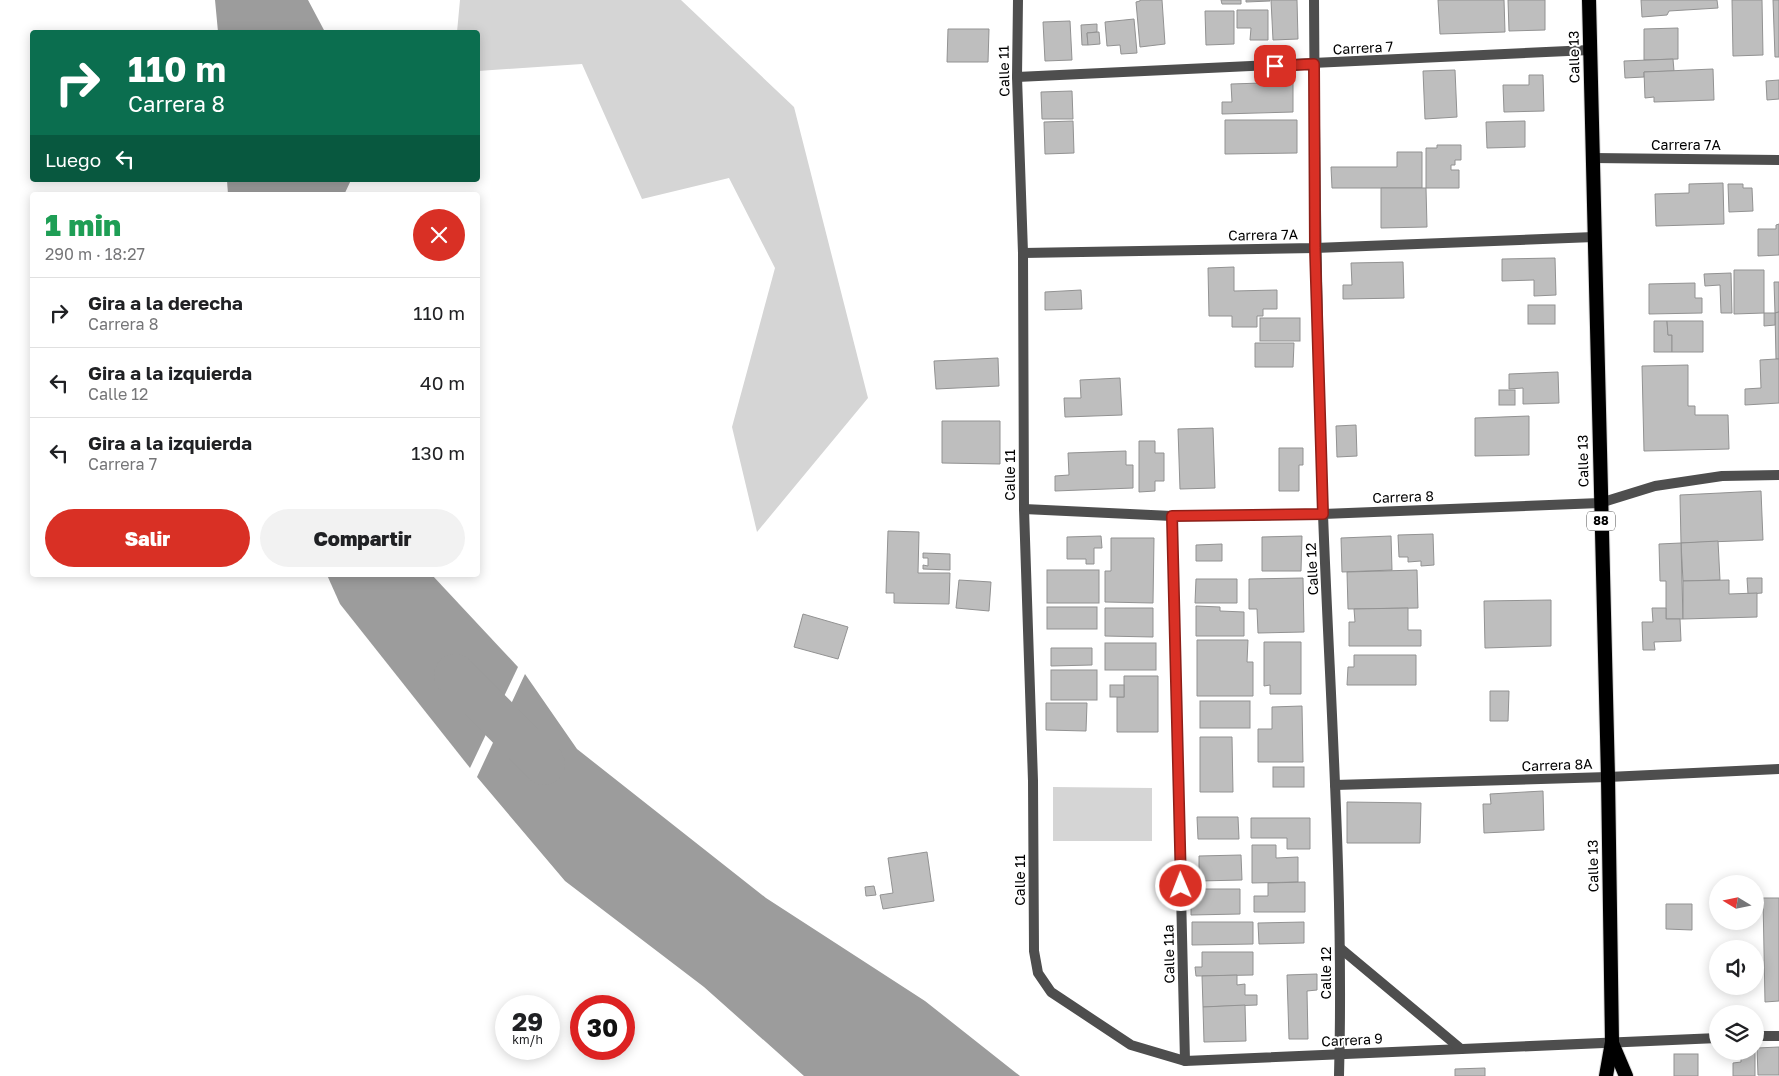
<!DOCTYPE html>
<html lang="es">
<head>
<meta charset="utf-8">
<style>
	body { margin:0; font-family:"Golos Text",sans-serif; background:#f2f2f2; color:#202124; height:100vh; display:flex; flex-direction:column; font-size:19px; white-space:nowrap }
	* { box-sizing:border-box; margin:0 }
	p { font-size:16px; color:#757577 }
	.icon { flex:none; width:28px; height:28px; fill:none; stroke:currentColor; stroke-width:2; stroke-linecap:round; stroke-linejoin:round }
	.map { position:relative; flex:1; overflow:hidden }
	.details { position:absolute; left:30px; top:192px; width:450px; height:385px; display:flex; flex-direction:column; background:#fff; border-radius:5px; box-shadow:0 2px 12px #0003 }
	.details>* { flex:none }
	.top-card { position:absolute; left:30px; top:30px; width:450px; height:152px; border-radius:5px; box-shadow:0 2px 12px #0003; background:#0b6e4f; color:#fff; overflow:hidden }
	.needle { width:32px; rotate:280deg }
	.controls { position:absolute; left:1709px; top:875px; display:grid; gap:10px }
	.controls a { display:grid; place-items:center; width:55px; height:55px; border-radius:50%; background:#fff; box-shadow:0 2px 12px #0003; font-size:25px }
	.speed { position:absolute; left:495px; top:995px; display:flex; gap:10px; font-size:25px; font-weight:700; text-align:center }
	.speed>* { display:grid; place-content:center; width:65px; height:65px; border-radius:50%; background:#fff; box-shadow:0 2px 12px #0003; line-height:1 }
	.speed small { font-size:12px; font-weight:400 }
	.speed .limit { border:8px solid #d22; background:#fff; color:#111 }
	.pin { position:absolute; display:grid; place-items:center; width:42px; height:42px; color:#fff; margin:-21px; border-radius:10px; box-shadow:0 2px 8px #0006 }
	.me { position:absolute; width:55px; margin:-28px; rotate:359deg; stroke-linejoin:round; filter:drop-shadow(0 0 4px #0008) }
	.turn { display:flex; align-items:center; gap:18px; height:105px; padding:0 15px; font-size:22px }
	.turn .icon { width:65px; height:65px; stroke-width:2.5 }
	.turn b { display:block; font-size:35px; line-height:42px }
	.then { display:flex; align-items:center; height:48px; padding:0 15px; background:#0003; gap:10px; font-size:19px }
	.round { display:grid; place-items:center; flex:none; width:52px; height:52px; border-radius:26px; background:#f2f2f2 }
	.head { display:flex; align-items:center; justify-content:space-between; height:85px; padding:0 15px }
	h1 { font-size:30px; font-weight:800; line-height:38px; color:#1e9e55 }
	.button { display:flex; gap:10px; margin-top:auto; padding:10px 15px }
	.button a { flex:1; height:58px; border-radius:30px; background:#d93025; color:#fff; font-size:20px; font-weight:800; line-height:58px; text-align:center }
	.button a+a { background:#f2f2f2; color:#202124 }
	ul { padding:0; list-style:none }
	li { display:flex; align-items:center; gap:15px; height:70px; padding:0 15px; border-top:1px solid #e0e0e0 }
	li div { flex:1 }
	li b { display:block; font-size:19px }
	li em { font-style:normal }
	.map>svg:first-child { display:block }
</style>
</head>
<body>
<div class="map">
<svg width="1779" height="1076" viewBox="0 0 1779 1076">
	<rect width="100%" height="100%" fill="#fff"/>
	<g fill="#d5d5d5">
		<polygon points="460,0 681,0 794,107 868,398 757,532 732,427 775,268 729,178 642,199 582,64 478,71 478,32 457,32"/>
		<polygon points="1053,787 1152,788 1152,841 1053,841"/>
	</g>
	<g fill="#9c9c9c">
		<polygon points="215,0 308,0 325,32 218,32"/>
		<polygon points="227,180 351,180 344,195 228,195"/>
		<polygon points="327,575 432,575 518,667 470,768 340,604"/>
		<polygon points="525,674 577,749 766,898 925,1001 1020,1076 804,1076 704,987 565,881 477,777"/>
	</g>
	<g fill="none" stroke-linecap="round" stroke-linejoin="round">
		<polyline stroke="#9c9c9c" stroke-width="42" points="455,675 544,764"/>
	</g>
	<g fill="#bebebe" stroke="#929292">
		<polygon points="1140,0 1162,0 1165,44 1140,47 1136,2 1140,1"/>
		<polygon points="1221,0 1241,0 1241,4 1222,4"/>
		<polygon points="1246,0 1270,0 1270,1 1246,2"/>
		<polygon points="1271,0 1297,0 1298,39 1273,40"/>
		<polygon points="1438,0 1504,0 1505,32 1440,34"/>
		<polygon points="1508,0 1545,0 1545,30 1509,31"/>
		<polygon points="1641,0 1717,0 1718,8 1669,11 1667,15 1642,17"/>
		<polygon points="1732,0 1762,0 1763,55 1733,56"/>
		<polygon points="1773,0 1779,0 1779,57 1775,57"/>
		<polygon points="1237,10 1268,10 1268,40 1250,40 1251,28 1237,28"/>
		<polygon points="1205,11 1234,11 1234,44 1206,45"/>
		<polygon points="1134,19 1137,53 1121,54 1120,45 1107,46 1105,22"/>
		<polygon points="1070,21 1072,60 1045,61 1043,22"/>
		<polygon points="1097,24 1097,32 1087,33 1088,45 1082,45 1081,25"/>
		<polygon points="1678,28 1678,59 1644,60 1644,29"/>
		<polygon points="948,29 989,29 988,62 947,62"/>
		<polygon points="1099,32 1100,44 1088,45 1087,33"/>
		<polygon points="1673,59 1674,71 1644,72 1644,77 1625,78 1624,61"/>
		<polygon points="1713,69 1714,100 1654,102 1654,97 1645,98 1644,72"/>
		<polygon points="1455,70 1457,117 1425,119 1423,71"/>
		<polygon points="1529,75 1543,75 1544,111 1504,112 1503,85 1529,85"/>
		<polygon points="1779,80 1779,99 1767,100 1766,81"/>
		<polygon points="1293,82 1293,112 1222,114 1222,102 1232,102 1231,84"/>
		<polygon points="1072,91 1073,119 1042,119 1041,92"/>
		<polygon points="1225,120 1297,120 1297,153 1225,154"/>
		<polygon points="1073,121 1074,153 1045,154 1044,122"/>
		<polygon points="1525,121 1525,147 1487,148 1486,122"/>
		<polygon points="1437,145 1461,145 1461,160 1455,160 1455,165 1451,165 1451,170 1459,170 1459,188 1426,188 1426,148 1437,148"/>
		<polygon points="1397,152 1422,152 1422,188 1332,188 1331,167 1397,167"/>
		<polygon points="1723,183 1724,224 1656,226 1655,194 1689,193 1689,184"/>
		<polygon points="1728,184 1743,184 1743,188 1752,188 1753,211 1729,212"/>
		<polygon points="1381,188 1426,188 1427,227 1381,228"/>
		<polygon points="1779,224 1779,255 1758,256 1758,229 1776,229 1776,225"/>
		<polygon points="1555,258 1556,295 1534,296 1534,280 1502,281 1502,259"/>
		<polygon points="1403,262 1404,298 1343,299 1343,285 1352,285 1351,263"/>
		<polygon points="1234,267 1234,291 1277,290 1277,309 1263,309 1263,316 1257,316 1257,327 1232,327 1232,316 1209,316 1208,268"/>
		<polygon points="1734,270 1764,270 1764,313 1734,314"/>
		<polygon points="1731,273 1732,313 1721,313 1720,285 1705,286 1704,274"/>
		<polygon points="1774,282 1779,282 1779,312 1775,313"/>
		<polygon points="1695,283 1695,298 1702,298 1702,313 1649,314 1649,284"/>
		<polygon points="1081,290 1082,309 1045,310 1045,292"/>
		<rect x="1528" y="305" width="27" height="19"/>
		<polygon points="1779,312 1779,359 1776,359 1775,313"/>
		<polygon points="1764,313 1775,313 1775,325 1764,326"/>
		<rect x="1260" y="318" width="40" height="23"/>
		<polygon points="1654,321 1667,321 1668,335 1672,335 1672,352 1654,352"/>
		<polygon points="1667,321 1703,321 1703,352 1672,352 1672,335 1668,335"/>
		<polygon points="1255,343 1294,343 1293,367 1255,367"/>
		<polygon points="998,358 999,386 936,389 934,361"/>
		<polygon points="1776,359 1779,359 1779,403 1745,405 1745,389 1761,388 1760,360"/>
		<polygon points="1688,365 1688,406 1695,406 1695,415 1728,415 1729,449 1644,451 1642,366"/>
		<polygon points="1558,372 1559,403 1523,404 1523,388 1509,389 1509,374"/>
		<polygon points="1120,378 1122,415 1065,417 1064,398 1081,398 1080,380"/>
		<rect x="1499" y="390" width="16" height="15"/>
		<polygon points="1529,416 1529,455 1475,456 1475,418"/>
		<polygon points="942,421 1000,421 1000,464 942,463"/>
		<polygon points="1356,425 1357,456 1337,457 1336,426"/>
		<polygon points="1213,428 1215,488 1180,489 1178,429"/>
		<polygon points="1139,441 1155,441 1155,453 1164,453 1164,481 1155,481 1155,491 1139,492"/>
		<polygon points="1279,448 1303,448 1303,465 1299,465 1299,491 1279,491"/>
		<polygon points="1126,451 1126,465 1133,465 1133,488 1055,491 1055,476 1069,475 1068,453"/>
		<polygon points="1761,491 1763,540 1681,543 1680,495"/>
		<polygon points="888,531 919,532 918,573 950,573 949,604 894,603 894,593 886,593"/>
		<polygon points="1433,534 1434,565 1421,566 1421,561 1408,562 1408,557 1399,557 1398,535"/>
		<polygon points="1101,536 1102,548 1094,548 1094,564 1086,564 1086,559 1067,559 1067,537"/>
		<polygon points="1302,536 1301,571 1262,571 1262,537"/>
		<polygon points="1391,536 1392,570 1342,572 1341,538"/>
		<polygon points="1111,538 1154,538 1153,603 1105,602 1105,571 1111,571"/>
		<polygon points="1718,541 1720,580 1683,581 1681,543"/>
		<polygon points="1681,543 1683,619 1666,619 1666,581 1660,581 1659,544"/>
		<polygon points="1222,544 1222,561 1196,561 1196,545"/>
		<polygon points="923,553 950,554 950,570 923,569 923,565 928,566 928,558 923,558"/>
		<rect x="1047" y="570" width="52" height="33"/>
		<polygon points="1417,570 1418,608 1348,609 1347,572"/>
		<polygon points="1303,578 1304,632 1258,633 1257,609 1249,609 1249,579"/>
		<polygon points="1747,578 1762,578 1762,593 1748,594"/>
		<polygon points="1196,579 1237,579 1237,603 1195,603"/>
		<polygon points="959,580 991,582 989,611 956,608"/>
		<polygon points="1729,580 1729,594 1757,593 1757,617 1683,619 1683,581"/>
		<polygon points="1551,600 1551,646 1485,648 1484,601"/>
		<polygon points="1196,606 1220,607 1220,611 1244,612 1244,636 1196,636"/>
		<rect x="1047" y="607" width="50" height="22"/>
		<polygon points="1105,608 1153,608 1153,637 1105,636"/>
		<polygon points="1408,608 1408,630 1421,630 1421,646 1349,646 1349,622 1355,622 1354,609"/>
		<polygon points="1652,608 1666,608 1666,619 1680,619 1681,641 1654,642 1655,650 1643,650 1642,622 1653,622"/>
		<polygon points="803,614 848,627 838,659 794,647"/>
		<polygon points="1197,640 1248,640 1247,662 1253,662 1253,696 1197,696"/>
		<polygon points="1264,642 1301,642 1301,694 1270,694 1270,685 1264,686"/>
		<rect x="1105" y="643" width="51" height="27"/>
		<polygon points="1051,648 1092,648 1092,665 1051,666"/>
		<polygon points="1354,655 1416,655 1416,685 1347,685 1348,667 1354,667"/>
		<rect x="1051" y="670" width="46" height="30"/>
		<polygon points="1124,676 1158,676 1158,732 1117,732 1117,697 1124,697"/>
		<rect x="1110" y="685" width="14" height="12"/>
		<polygon points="1490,691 1509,691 1508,721 1490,721"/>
		<rect x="1200" y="701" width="50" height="27"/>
		<polygon points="1046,703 1087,703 1086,731 1046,730"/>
		<polygon points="1302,706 1303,762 1258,762 1258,729 1272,729 1272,707"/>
		<polygon points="1200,737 1232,737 1233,792 1200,792"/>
		<rect x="1273" y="767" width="31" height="20"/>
		<polygon points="1543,791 1544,830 1484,833 1483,804 1491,804 1490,794"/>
		<polygon points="1347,802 1421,803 1420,843 1347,843"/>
		<polygon points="1197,817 1238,817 1239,839 1198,839"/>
		<polygon points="1251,818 1310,818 1310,849 1287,849 1287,838 1251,838"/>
		<polygon points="1252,845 1276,845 1276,858 1298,857 1298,882 1252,883"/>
		<polygon points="927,852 934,901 883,909 880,895 893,893 888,858"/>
		<polygon points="1241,855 1242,880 1199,881 1199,856"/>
		<polygon points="1305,882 1305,912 1254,912 1254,896 1268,896 1268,883"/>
		<polygon points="874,886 876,895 866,896 865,887"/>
		<polygon points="1199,889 1240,889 1240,914 1191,915 1191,902 1199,902"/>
		<polygon points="1763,898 1779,898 1779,1001 1765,1002"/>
		<polygon points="1666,904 1692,904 1692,930 1666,929"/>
		<polygon points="1192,922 1253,922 1253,944 1192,945"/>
		<polygon points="1304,922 1304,943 1259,944 1258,923"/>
		<polygon points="1202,952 1253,952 1253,975 1196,976 1195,967 1202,967"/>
		<polygon points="1317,974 1317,990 1307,991 1308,1039 1289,1039 1287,975"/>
		<polygon points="1237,975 1237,985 1245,984 1245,995 1257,995 1257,1005 1203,1007 1202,976"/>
		<polygon points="1245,1005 1246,1041 1204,1042 1203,1007"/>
		<polygon points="1779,1047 1779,1075 1758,1075 1757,1048"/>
		<polygon points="1741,1051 1755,1051 1755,1076 1733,1076 1733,1063 1741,1062"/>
		<rect x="1674" y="1054" width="24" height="22"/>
		<polygon points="1485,1068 1485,1076 1455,1076 1455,1069"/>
	</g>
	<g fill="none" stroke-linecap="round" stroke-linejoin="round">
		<g stroke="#dbdbdb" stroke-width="16">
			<g id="trunk">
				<polyline points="1589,0 1608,777 1612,1042 1606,1076"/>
				<polyline points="1612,1043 1626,1076"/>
			</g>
		</g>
		<g stroke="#4e4e4e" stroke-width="10">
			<polyline points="1018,0 1017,77 1023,253 1024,509 1033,781 1034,951 1038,973 1051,992 1131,1045 1185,1061 1718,1038"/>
			<path d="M1314,0C1315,171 1317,343 1323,514C1330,701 1344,888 1339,1076"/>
			<polyline points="1017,77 1590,50"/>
			<polyline points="1592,158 1779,160"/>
			<polyline points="1023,253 1315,248 1594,237"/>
			<polyline points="1024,509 1172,516 1323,514 1600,503 1655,486 1722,476 1779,475"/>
			<polyline points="1172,516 1185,1061"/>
			<polyline points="1335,785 1608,777 1779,769"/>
			<polyline points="1340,948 1461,1049"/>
			<polyline points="1755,1036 1779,1036"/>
		</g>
		<use href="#trunk" stroke="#000" stroke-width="14"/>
	</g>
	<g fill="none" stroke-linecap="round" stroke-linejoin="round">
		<g stroke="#8d1f18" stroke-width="12">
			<polyline id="route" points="1181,886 1172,516 1323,514 1315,248 1314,64 1275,66"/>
		</g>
		<use href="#route" stroke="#d93025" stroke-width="9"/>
	</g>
	<g text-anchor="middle" stroke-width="4" stroke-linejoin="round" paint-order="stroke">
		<rect fill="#fff" stroke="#4c4c4c" stroke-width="1" x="1587" y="511.5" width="28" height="19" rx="4"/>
		<g font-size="12" font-weight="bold" fill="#000">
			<text x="1601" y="525">88</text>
		</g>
		<g font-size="14" fill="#000" stroke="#fff">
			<text transform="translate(1363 48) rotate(-3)" y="5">Carrera 7</text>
			<text transform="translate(1574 57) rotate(-91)" y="5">Calle 13</text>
			<text transform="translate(1004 71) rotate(-91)" y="5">Calle 11</text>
			<text x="1686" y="150">Carrera 7A</text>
			<text transform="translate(1263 235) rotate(-1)" y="5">Carrera 7A</text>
			<text transform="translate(1583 461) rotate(-91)" y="5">Calle 13</text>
			<text transform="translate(1010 475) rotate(-90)" y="5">Calle 11</text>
			<text transform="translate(1403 497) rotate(-2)" y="5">Carrera 8</text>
			<text transform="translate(1312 569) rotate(-93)" y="5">Calle 12</text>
			<text transform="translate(1557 765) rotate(-2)" y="5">Carrera 8A</text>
			<text transform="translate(1593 866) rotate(-91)" y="5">Calle 13</text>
			<text transform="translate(1020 880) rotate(-90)" y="5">Calle 11</text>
			<text transform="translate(1169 954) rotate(-91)" y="5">Calle 11a</text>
			<text transform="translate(1326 973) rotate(-90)" y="5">Calle 12</text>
			<text transform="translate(1352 1040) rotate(-3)" y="5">Carrera 9</text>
		</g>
	</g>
</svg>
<div class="controls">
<a><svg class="needle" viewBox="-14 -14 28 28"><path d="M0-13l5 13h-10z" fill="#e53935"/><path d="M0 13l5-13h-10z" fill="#757577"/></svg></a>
<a><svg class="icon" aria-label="sound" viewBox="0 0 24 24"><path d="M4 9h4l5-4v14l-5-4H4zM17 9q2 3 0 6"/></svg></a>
<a><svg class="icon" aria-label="layers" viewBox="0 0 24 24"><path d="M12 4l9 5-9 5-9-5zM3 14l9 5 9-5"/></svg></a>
</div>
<div class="speed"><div>29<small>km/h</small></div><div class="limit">30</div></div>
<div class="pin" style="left:1275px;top:66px;background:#d93025"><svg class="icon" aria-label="arrive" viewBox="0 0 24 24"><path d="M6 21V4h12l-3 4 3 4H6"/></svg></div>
<svg class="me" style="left:1181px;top:886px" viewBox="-20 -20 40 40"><circle r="17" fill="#d93025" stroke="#fff" stroke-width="3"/><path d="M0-11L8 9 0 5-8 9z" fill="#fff"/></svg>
<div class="top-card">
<div class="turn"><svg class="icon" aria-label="right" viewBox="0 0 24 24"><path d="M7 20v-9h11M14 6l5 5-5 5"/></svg><div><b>110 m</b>Carrera 8</div></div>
<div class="then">Luego<svg class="icon" aria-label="left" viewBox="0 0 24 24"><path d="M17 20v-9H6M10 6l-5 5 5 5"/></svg></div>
</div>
<section class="details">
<div class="head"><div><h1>1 min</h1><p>290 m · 18:27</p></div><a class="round" style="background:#d93025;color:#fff"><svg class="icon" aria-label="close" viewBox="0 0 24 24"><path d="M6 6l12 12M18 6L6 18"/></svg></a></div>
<ul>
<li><svg class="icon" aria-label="right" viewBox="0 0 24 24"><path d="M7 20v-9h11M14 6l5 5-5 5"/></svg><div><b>Gira a la derecha</b><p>Carrera 8</p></div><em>110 m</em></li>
<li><svg class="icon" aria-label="left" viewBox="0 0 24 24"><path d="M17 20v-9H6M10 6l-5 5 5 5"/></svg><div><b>Gira a la izquierda</b><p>Calle 12</p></div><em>40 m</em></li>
<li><svg class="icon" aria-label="left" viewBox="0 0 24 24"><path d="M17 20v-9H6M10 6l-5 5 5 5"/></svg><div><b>Gira a la izquierda</b><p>Carrera 7</p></div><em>130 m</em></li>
</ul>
<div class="button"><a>Salir</a><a>Compartir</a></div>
</section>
</div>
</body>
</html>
